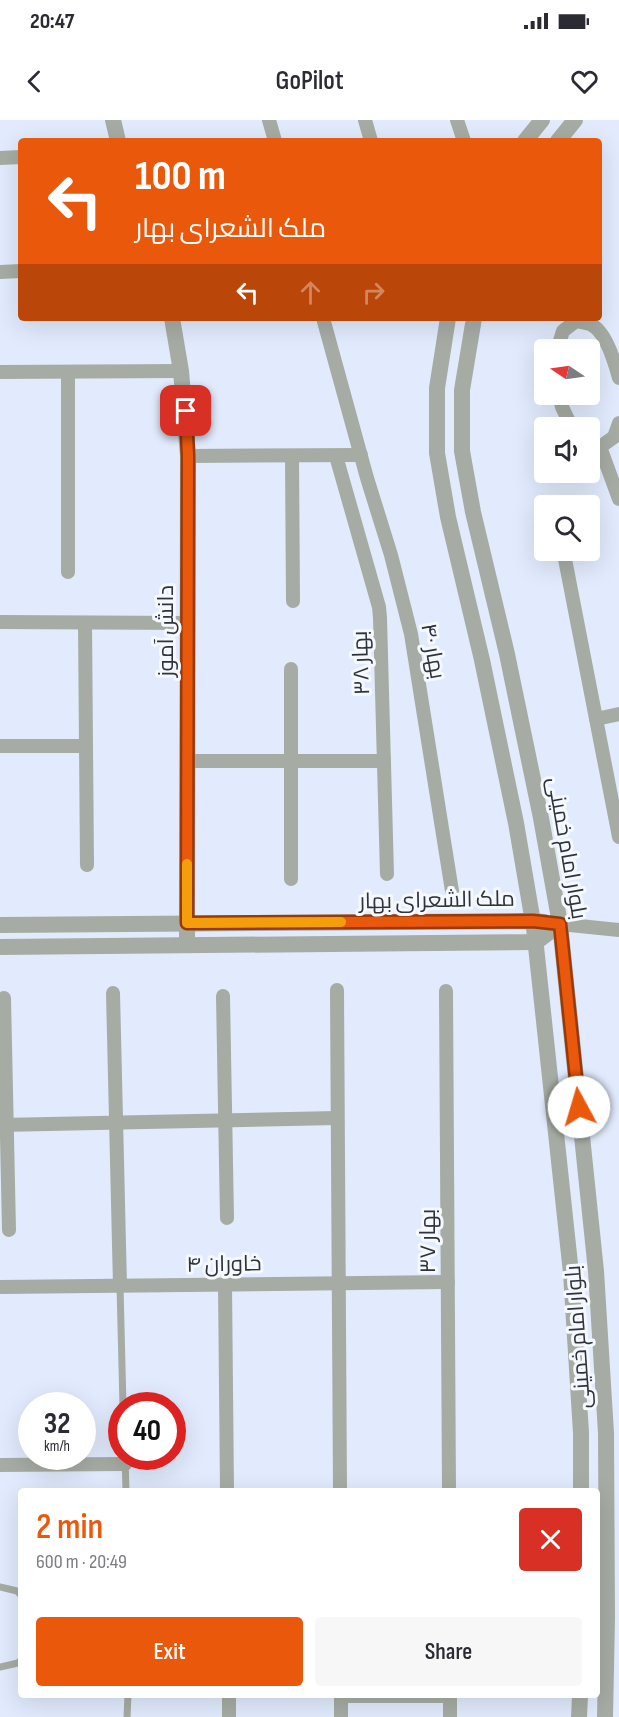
<!DOCTYPE html>
<html lang="en">
<head>
<meta charset="utf-8">
<style>
	body { margin:0; font-family:"Sofia Sans Condensed",Cairo,sans-serif; background:#f7f7f7; color:#2b2b33; height:100vh; display:flex; flex-direction:column; font-size:22px; white-space:nowrap }
	* { box-sizing:border-box; margin:0 }
	p { font-size:20px; color:#7c7c81 }
	.icon { flex:none; width:33px; height:33px; fill:none; stroke:currentColor; stroke-width:2; stroke-linecap:round; stroke-linejoin:round }
	.map { position:relative; flex:1; overflow:hidden }
	.panel { position:absolute; left:18px; top:1368px; width:582px; height:210px; display:flex; flex-direction:column; background:#fff; border-radius:6px; box-shadow:0 6px 24px #0002 }
	.panel>* { flex:none }
	.hud { position:absolute; left:18px; top:18px; width:584px; height:183px; border-radius:6px; box-shadow:0 6px 24px #0002; background:#ea580c; color:#fff; overflow:hidden }
	.needle { width:39px; rotate:283deg }
	.buttons { position:absolute; left:534px; top:219px; display:grid; gap:12px }
	.buttons a { display:grid; place-items:center; width:66px; height:66px; border-radius:6px; background:#fff; box-shadow:0 6px 24px #0002; font-size:30px }
	.speed { position:absolute; left:18px; top:1272px; display:flex; gap:12px; font-size:30px; font-weight:700; text-align:center }
	.speed>* { display:grid; place-content:center; width:78px; height:78px; border-radius:50%; background:#fff; box-shadow:0 6px 24px #0002; line-height:1 }
	.speed small { font-size:15px; font-weight:400 }
	.speed .limit { border:9px solid #d22; background:#fff; color:#111 }
	.pin { position:absolute; display:grid; place-items:center; width:51px; height:51px; color:#fff; margin:-26px; border-radius:12px; box-shadow:0 3px 9px #0006 }
	.me { position:absolute; width:66px; margin:-33px; rotate:354deg; stroke-linejoin:round; filter:drop-shadow(0 0 4px #0008) }
	.turn { display:flex; align-items:center; gap:21px; height:126px; padding:0 18px; font-size:27px }
	.turn .icon { width:78px; height:78px; stroke-width:2.5 }
	.turn b { display:block; font-size:42px; line-height:51px }
	.lanes { display:flex; align-items:center; height:57px; padding:0 18px; background:#0003; justify-content:center; gap:30px; direction:ltr }
	.lanes .off { opacity:.35 }
	.round { display:grid; place-items:center; flex:none; width:63px; height:63px; border-radius:6px; background:#f7f7f7 }
	.overview { display:flex; align-items:center; justify-content:space-between; height:102px; padding:0 18px }
	h1 { font-size:36px; font-weight:600; line-height:45px; color:#ea580c }
	.action { display:flex; gap:12px; margin-top:auto; padding:12px 18px }
	.action a { flex:1; height:69px; border-radius:6px; background:#ea580c; color:#fff; font-size:24px; font-weight:600; line-height:69px; text-align:center }
	.action a+a { background:#f7f7f7; color:#2b2b33 }
	.status { display:flex; justify-content:space-between; align-items:center; height:42px; padding:0 30px; background:#fff; direction:ltr }
	.status svg { height:16px; fill:currentColor }
	header { display:flex; justify-content:space-between; align-items:center; height:78px; padding:0 18px; background:#fff; font-size:27px; font-weight:600 }
	.map>svg:first-child { display:block }
</style>
</head>
<body>
<div class="status"><b>20:47</b><svg viewBox="0 0 49 12"><path d="M0 12V9h3v3zM5 12V6h3v6zM10 12V3h3v9zM15 12V0h3v12zM26 1h20v11H26zM47 4h2v5h-2z"/></svg></div>
<header><svg class="icon" aria-label="back" viewBox="0 0 24 24"><path d="M15 5l-7 7 7 7"/></svg>GoPilot<svg class="icon" aria-label="heart" viewBox="0 0 24 24"><path d="M12 20l-8-8c-3-5 5-10 8-4 3-6 11-1 8 4z"/></svg></header>
<div class="map">
<svg width="619" height="1597" viewBox="0 0 619 1597">
	<rect width="100%" height="100%" fill="#e1ebfd"/>
	<g fill="none" stroke-linecap="round" stroke-linejoin="round">
		<g stroke="#a6aca3" stroke-width="7">
			<polyline points="120,1166 123,1286"/>
			<polyline points="125,1336 126,1371"/>
			<polyline points="0,1467 17,1471 21,1475"/>
			<polyline points="0,1547 18,1543 21,1540"/>
			<polyline points="127,1597 128,1575"/>
		</g>
		<g stroke="#a6aca3" stroke-width="14">
			<polyline points="269,0 275,21"/>
			<polyline points="365,0 371,21"/>
			<polyline points="457,0 464,21"/>
			<polyline points="0,38 21,37"/>
			<polyline points="0,152 21,151"/>
			<polyline points="323,198 367,358 391,435 411,514 452,771"/>
			<path d="M557,230L563,211L576,201C581,202 586,203 590,204C606,211 615,243 619,258"/>
			<polyline points="0,252 181,251"/>
			<polyline points="559,274 562,287 572,308"/>
			<polyline points="590,324 600,327 614,317 619,303"/>
			<polyline points="600,327 619,379"/>
			<polyline points="188,336 361,335"/>
			<polyline points="292,336 293,481"/>
			<polyline points="336,336 379,487 380,498 387,754"/>
			<polyline points="564,434 619,717"/>
			<polyline points="68,452 68,252"/>
			<polyline points="0,502 187,503"/>
			<polyline points="85,503 87,745"/>
			<polyline points="596,599 619,594"/>
			<polyline points="0,626 86,626"/>
			<polyline points="187,641 384,641"/>
			<polyline points="291,759 291,549"/>
			<polyline points="560,804 619,810"/>
			<polyline points="337,870 340,1371"/>
			<polyline points="446,871 449,1371"/>
			<polyline points="113,873 120,1166"/>
			<polyline points="223,876 227,1098"/>
			<polyline points="4,878 9,1110"/>
			<polyline points="0,1005 337,998"/>
			<polyline points="225,1164 227,1371"/>
			<polyline points="0,1167 448,1162"/>
			<polyline points="0,1345 125,1344"/>
			<polyline points="229,1575 229,1597"/>
			<polyline points="341,1597 341,1576 450,1576 450,1597"/>
		</g>
		<g stroke="#a6aca3" stroke-width="16">
			<polyline points="113,0 118,21"/>
			<polyline points="525,21 542,0"/>
			<polyline points="558,21 575,0"/>
			<polyline points="172,198 181,251 188,336 187,825"/>
			<polyline points="448,198 437,268 437,333 448,397 482,540 516,703 534,808 571,1153 581,1313 581,1371"/>
			<polyline points="474,198 462,270 462,331 473,392 507,534 541,698 560,804 596,1151 606,1313 607,1498 605,1597"/>
			<polyline points="0,805 533,801 544,802"/>
			<polyline points="0,827 536,822 560,804"/>
			<polyline points="579,1597 580,1575"/>
		</g>
	</g>
	<g fill="none" stroke-linecap="round" stroke-linejoin="round">
		<g stroke="#983908" stroke-width="15">
			<polyline id="route" points="186,291 188,336 187,803 533,801 560,804 579,987"/>
		</g>
		<use href="#route" stroke="#ea580c" stroke-width="10"/>
		<polyline stroke="#f59e0b" stroke-width="10" points="187,744 187,803 341,802"/>
	</g>
	<g text-anchor="middle" stroke-width="6" stroke-linejoin="round" paint-order="stroke">
		<g font-size="22" fill="#2e333c" stroke="#f5f8fc">
			<text transform="translate(165 511) rotate(-90)" y="8">دانش آموز</text>
			<text transform="translate(434 531) rotate(80)" y="8">بهار ۴۰</text>
			<text transform="translate(360 543) rotate(-92)" y="8">بهار ۳۸</text>
			<text transform="translate(568 728) rotate(80)" y="8">بلوار امام خمینی</text>
			<text transform="translate(437 779) rotate(-1)" y="8">ملک الشعرای بهار</text>
			<text transform="translate(427 1121) rotate(-90)" y="8">بهار ۳۷</text>
			<text transform="translate(224 1143) rotate(-1)" y="8">خاوران ۴</text>
			<text transform="translate(577 1217) rotate(-94)" y="8">بلوار امام خمینی</text>
		</g>
	</g>
</svg>
<div class="buttons">
<a><svg class="needle" viewBox="-14 -14 28 28"><path d="M0-13l5 13h-10z" fill="#e53935"/><path d="M0 13l5-13h-10z" fill="#7c7c81"/></svg></a>
<a><svg class="icon" aria-label="sound" viewBox="0 0 24 24"><path d="M4 9h4l5-4v14l-5-4H4zM17 9q2 3 0 6"/></svg></a>
<a><svg class="icon" aria-label="search" viewBox="0 0 24 24"><circle cx="10" cy="10" r="6"/><path d="M15 15l6 6"/></svg></a>
</div>
<div class="speed"><div>32<small>km/h</small></div><div class="limit">40</div></div>
<div class="pin" style="left:186px;top:291px;background:#d93025"><svg class="icon" aria-label="arrive" viewBox="0 0 24 24"><path d="M6 21V4h12l-3 4 3 4H6"/></svg></div>
<svg class="me" style="left:579px;top:987px" viewBox="-20 -20 40 40"><circle r="19" fill="#fff"/><path d="M0-13L10 11 0 6-10 11z" fill="#ea580c"/></svg>
<div class="hud">
<div class="turn"><svg class="icon" aria-label="left" viewBox="0 0 24 24"><path d="M17 20v-9H6M10 6l-5 5 5 5"/></svg><div><b>100 m</b>ملک الشعرای بهار</div></div>
<div class="lanes"><svg class="icon" aria-label="left" viewBox="0 0 24 24"><path d="M17 20v-9H6M10 6l-5 5 5 5"/></svg><svg class="icon off" aria-label="ahead" viewBox="0 0 24 24"><path d="M12 20V5M6 11l6-6 6 6"/></svg><svg class="icon off" aria-label="right" viewBox="0 0 24 24"><path d="M7 20v-9h11M14 6l5 5-5 5"/></svg></div>
</div>
<section class="panel">
<div class="overview"><div><h1>2 min</h1><p>600 m · 20:49</p></div><a class="round" style="background:#d93025;color:#fff"><svg class="icon" aria-label="close" viewBox="0 0 24 24"><path d="M6 6l12 12M18 6L6 18"/></svg></a></div>
<div class="action"><a>Exit</a><a>Share</a></div>
</section>
</div>
</body>
</html>
